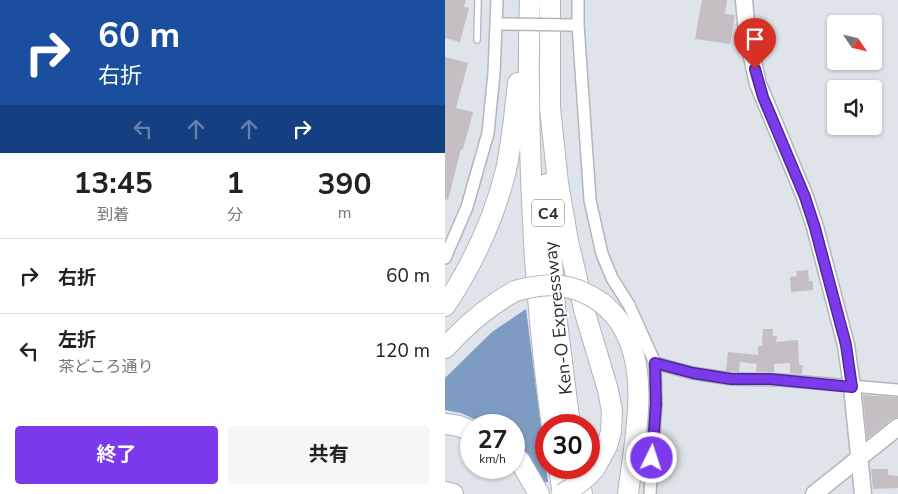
<!DOCTYPE html>
<html lang="ja">
<head>
<meta charset="utf-8">
<style>
	body { margin:0; font-family:"Nunito Sans","Noto Sans JP",sans-serif; background:#f6f6f6; color:#222; height:100vh; display:flex; flex-direction:column; font-size:19px; white-space:nowrap }
	* { box-sizing:border-box; margin:0 }
	p { font-size:16px; color:#767676 }
	.icon { flex:none; width:28px; height:28px; fill:none; stroke:currentColor; stroke-width:2; stroke-linecap:round; stroke-linejoin:round }
	.map { position:relative; flex:1; overflow:hidden }
	.drawer { display:flex; flex-direction:column; background:#fff; width:445px }
	.drawer>* { flex:none }
	.hud { background:#1a4fa0; color:#fff; overflow:hidden }
	.needle { width:32px; rotate:125deg }
	.buttons { position:absolute; left:382px; top:15px; display:grid; gap:10px }
	.buttons a { display:grid; place-items:center; width:55px; height:55px; border-radius:5px; background:#fff; box-shadow:0 1px 4px #0004; font-size:25px }
	.speed { position:absolute; left:15px; top:414px; display:flex; gap:10px; font-size:25px; font-weight:700; text-align:center }
	.speed>* { display:grid; place-content:center; width:65px; height:65px; border-radius:50%; background:#fff; box-shadow:0 1px 4px #0004; line-height:1 }
	.speed small { font-size:12px; font-weight:400 }
	.speed .limit { border:8px solid #d22; background:#fff; color:#111 }
	.pin { position:absolute; display:grid; place-items:center; width:42px; height:42px; color:#fff; margin:-51px -21px; border-radius:50% 50% 50% 0; rotate:-45deg; box-shadow:0 0 5px #0007 }
	.pin .icon { rotate:45deg }
	.me { position:absolute; width:55px; margin:-28px; rotate:4deg; stroke-linejoin:round; filter:drop-shadow(0 0 4px #0008) }
	.turn { display:flex; align-items:center; gap:18px; height:105px; padding:0 15px; font-size:22px }
	.turn .icon { width:65px; height:65px; stroke-width:2.5 }
	.turn b { display:block; font-size:35px; line-height:42px }
	.lanes { display:flex; align-items:center; height:48px; padding:0 15px; background:#0003; justify-content:center; gap:25px; direction:ltr }
	.lanes .off { opacity:.35 }
	.eta { display:flex; justify-content:space-evenly; align-items:center; height:85px; text-align:center }
	.eta b { font-size:30px; font-weight:700; line-height:35px }
	.button { display:flex; gap:10px; margin-top:auto; padding:10px 15px }
	.button a { flex:1; height:58px; border-radius:5px; background:#7c3aed; color:#fff; font-size:20px; font-weight:700; line-height:58px; text-align:center }
	.button a+a { background:#f6f6f6; color:#222 }
	ul { padding:0; list-style:none }
	li { display:flex; align-items:center; gap:15px; height:75px; padding:0 15px; border-top:1px solid #e0e0e0 }
	li div { flex:1 }
	li b { display:block; font-size:19px }
	li em { font-style:normal }
	main { display:flex; flex:1; min-height:0 }
	.map>svg:first-child { display:block }
</style>
</head>
<body>
<main>
<section class="drawer">
<div class="hud">
<div class="turn"><svg class="icon" aria-label="right" viewBox="0 0 24 24"><path d="M7 20v-9h11M14 6l5 5-5 5"/></svg><div><b>60 m</b>右折</div></div>
<div class="lanes"><svg class="icon off" aria-label="left" viewBox="0 0 24 24"><path d="M17 20v-9H6M10 6l-5 5 5 5"/></svg><svg class="icon off" aria-label="ahead" viewBox="0 0 24 24"><path d="M12 20V5M6 11l6-6 6 6"/></svg><svg class="icon off" aria-label="ahead" viewBox="0 0 24 24"><path d="M12 20V5M6 11l6-6 6 6"/></svg><svg class="icon" aria-label="right" viewBox="0 0 24 24"><path d="M7 20v-9h11M14 6l5 5-5 5"/></svg></div>
</div>
<div class="eta">
<div><b>13:45</b><p>到着</p></div>
<div><b>1</b><p>分</p></div>
<div><b>390</b><p>m</p></div>
</div>
<ul>
<li><svg class="icon" aria-label="right" viewBox="0 0 24 24"><path d="M7 20v-9h11M14 6l5 5-5 5"/></svg><div><b>右折</b></div><em>60 m</em></li>
<li><svg class="icon" aria-label="left" viewBox="0 0 24 24"><path d="M17 20v-9H6M10 6l-5 5 5 5"/></svg><div><b>左折</b><p>茶どころ通り</p></div><em>120 m</em></li>
</ul>
<div class="button"><a>終了</a><a>共有</a></div>
</section>
<div class="map">
<svg width="453" height="494" viewBox="0 0 453 494">
	<rect width="100%" height="100%" fill="#dfe4ea"/>
	<polygon fill="#7e9bc3" points="81,309 103,482 96,483 88,466 69,444 69,425 42,425 16,413 0,410 0,378 47,332"/>
	<g fill="#c5bec2">
		<polygon points="0,0 21,0 19,7 24,8 15,42 0,38"/>
		<polygon points="257,0 282,0 280,14 290,15 285,44 250,39"/>
		<polygon points="0,57 23,63 11,108 28,112 18,149 16,149 3,200 0,199"/>
		<polygon points="363,270 364,281 368,281 368,290 346,292 345,277 352,276 351,271"/>
		<polygon points="318,329 328,329 328,336 332,336 331,342 353,340 354,365 358,365 357,374 345,373 345,363 329,364 329,372 311,372 312,364 295,362 294,372 281,371 283,352 313,355 313,346 317,346"/>
		<polygon points="418,395 453,397 453,417 447,419 422,439"/>
		<polygon points="426,469 443,469 443,475 453,476 453,488 428,489"/>
	</g>
	<g fill="none" stroke-linecap="round" stroke-linejoin="round">
		<g stroke="#b1b6bc" stroke-width="8">
			<polyline id="lane" points="32,40 33,0"/>
		</g>
		<g stroke="#b1b6bc" stroke-width="14">
			<g id="street">
				<polyline points="133,0 133,25 145,200 157,254 167,278 184,305 210,363 211,404 205,494"/>
				<polyline points="0,258 22,207 43,133 49,73 52,0"/>
				<polyline points="210,363 247,373 286,379 336,380 453,390"/>
			</g>
		</g>
		<g stroke="#b1b6bc" stroke-width="19">
			<g id="secondary">
				<polyline points="299,0 302,34 313,84 360,197 370,227 401,345 407,387 418,494"/>
				<polyline points="369,494 453,427"/>
			</g>
		</g>
		<g stroke="#b1b6bc" stroke-width="22">
			<g id="highway">
				<path d="M85,0C82,86 85,172 90,259C94,314 99,370 107,425"/>
				<polyline points="105,0 105,108 113,183 123,241 140,313 163,390 167,411 166,432 162,446 150,468"/>
				<polyline points="102,184 110,307 125,425"/>
				<path d="M157,303C165,310 172,317 177,326C206,373 189,443 183,494"/>
				<path d="M0,306C28,264 49,219 61,170C67,141 70,112 73,83"/>
				<path d="M0,348C21,325 43,306 70,291"/>
				<polyline points="0,424 14,426 26,431"/>
				<polyline points="69,457 75,461 94,494"/>
				<polyline points="114,468 118,494"/>
				<polyline points="132,468 137,494"/>
				<polyline points="0,492 8,494"/>
			</g>
		</g>
		<use href="#lane" stroke="#fff" stroke-width="5.5"/>
		<use href="#street" stroke="#fff" stroke-width="11"/>
		<use href="#secondary" stroke="#fff" stroke-width="16"/>
		<use href="#highway" stroke="#fff" stroke-width="20"/>
		<g stroke="#b1b6bc" stroke-width="14" stroke-linecap="butt">
			<polyline id="street-bridge" points="58,24 127,25"/>
		</g>
		<g stroke="#b1b6bc" stroke-width="22" stroke-linecap="butt">
			<g id="highway-bridge">
				<path d="M70,291C104,282 127,282 157,303"/>
				<path d="M117,494C130,487 140,480 150,468"/>
			</g>
		</g>
		<use href="#street-bridge" stroke="#fff" stroke-width="11"/>
		<use href="#highway-bridge" stroke="#fff" stroke-width="20"/>
	</g>
	<g fill="none" stroke-linecap="round" stroke-linejoin="round">
		<g stroke="#51269a" stroke-width="12">
			<polyline id="route" points="207,458 211,404 210,363 248,373 286,379 325,379 407,387 401,345 370,228 360,197 318,97 310,69"/>
		</g>
		<use href="#route" stroke="#7c3aed" stroke-width="9"/>
	</g>
	<g text-anchor="middle" stroke-width="4" stroke-linejoin="round" paint-order="stroke">
		<rect fill="#fff" stroke="#6a6b6d" stroke-width="1" x="87" y="199.5" width="32" height="27" rx="4"/>
		<g font-size="16" font-weight="bold" fill="#2a2c2e">
			<text x="103" y="219">C4</text>
		</g>
		<g font-size="18" fill="#2a2c2e" stroke="#fff">
			<text transform="translate(113 318) rotate(-96)" y="6">Ken-O Expressway</text>
		</g>
	</g>
</svg>
<div class="buttons">
<a><svg class="needle" viewBox="-14 -14 28 28"><path d="M0-13l5 13h-10z" fill="#e53935"/><path d="M0 13l5-13h-10z" fill="#767676"/></svg></a>
<a><svg class="icon" aria-label="sound" viewBox="0 0 24 24"><path d="M4 9h4l5-4v14l-5-4H4zM17 9q2 3 0 6"/></svg></a>
</div>
<div class="speed"><div>27<small>km/h</small></div><div class="limit">30</div></div>
<div class="pin" style="left:310px;top:69px;background:#d93025"><svg class="icon" aria-label="arrive" viewBox="0 0 24 24"><path d="M6 21V4h12l-3 4 3 4H6"/></svg></div>
<svg class="me" style="left:207px;top:458px" viewBox="-20 -20 40 40"><circle r="17" fill="#7c3aed" stroke="#fff" stroke-width="3"/><path d="M0-11L8 9 0 5-8 9z" fill="#fff"/></svg>
</div>
</main>
</body>
</html>
